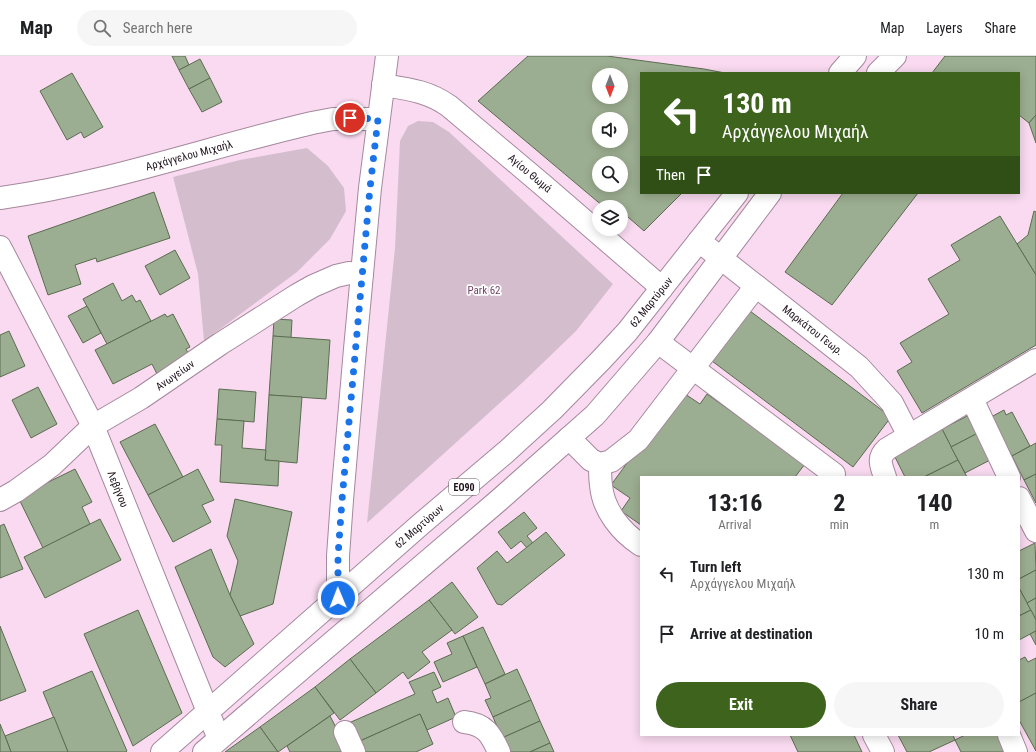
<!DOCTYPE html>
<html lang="en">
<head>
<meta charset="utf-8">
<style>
	body { margin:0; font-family:"Roboto Condensed",sans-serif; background:#f6f6f6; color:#202124; height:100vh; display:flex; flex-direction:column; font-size:15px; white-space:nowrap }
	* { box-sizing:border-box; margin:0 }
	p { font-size:13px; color:#757577 }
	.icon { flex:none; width:22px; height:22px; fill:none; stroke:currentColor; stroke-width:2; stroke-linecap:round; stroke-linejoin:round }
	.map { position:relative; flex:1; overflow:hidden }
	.side { position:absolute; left:640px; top:420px; width:380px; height:260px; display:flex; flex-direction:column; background:#fff; border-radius:0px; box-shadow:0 2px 10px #0003 }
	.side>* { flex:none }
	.top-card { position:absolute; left:640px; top:16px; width:380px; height:122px; border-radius:0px; box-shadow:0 2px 10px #0003; background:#3d631c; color:#fff; overflow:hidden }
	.needle { width:26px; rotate:180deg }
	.fabs { position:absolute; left:592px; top:12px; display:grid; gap:8px }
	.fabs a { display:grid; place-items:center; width:36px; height:36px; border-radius:50%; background:#fff; box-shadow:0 2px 10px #0003; font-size:20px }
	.pin { position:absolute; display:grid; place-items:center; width:34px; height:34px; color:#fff; margin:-17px; border:2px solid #fff; border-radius:50%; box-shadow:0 1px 4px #0007 }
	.me { position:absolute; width:44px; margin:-22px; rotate:359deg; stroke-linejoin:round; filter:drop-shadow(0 0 3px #0008) }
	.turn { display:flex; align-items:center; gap:14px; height:84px; padding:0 16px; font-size:18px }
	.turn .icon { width:52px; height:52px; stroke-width:2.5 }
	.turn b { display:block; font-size:28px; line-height:34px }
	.then { display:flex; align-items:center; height:38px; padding:0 16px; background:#0003; gap:8px; font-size:15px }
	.eta { display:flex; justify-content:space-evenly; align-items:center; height:68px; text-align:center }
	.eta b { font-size:24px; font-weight:700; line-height:28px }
	.cta { display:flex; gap:8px; margin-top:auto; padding:8px 16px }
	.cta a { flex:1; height:46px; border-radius:24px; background:#3d631c; color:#fff; font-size:16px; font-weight:700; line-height:46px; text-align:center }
	.cta a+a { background:#f6f6f6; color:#202124 }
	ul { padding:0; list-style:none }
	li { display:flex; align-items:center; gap:12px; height:60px; padding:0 16px }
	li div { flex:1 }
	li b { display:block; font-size:15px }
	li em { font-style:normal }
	header { display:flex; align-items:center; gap:24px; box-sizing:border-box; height:56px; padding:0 20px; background:#fff; border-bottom:1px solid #e0e0e0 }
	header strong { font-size:19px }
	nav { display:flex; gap:22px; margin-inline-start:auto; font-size:14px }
	.search { width:280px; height:36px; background:#f6f6f6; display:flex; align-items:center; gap:10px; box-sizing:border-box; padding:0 14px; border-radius:22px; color:#757577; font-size:15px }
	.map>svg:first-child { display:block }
</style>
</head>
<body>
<header>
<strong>Map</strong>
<div class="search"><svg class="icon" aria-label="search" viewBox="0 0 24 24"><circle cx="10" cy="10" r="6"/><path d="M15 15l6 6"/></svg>Search here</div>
<nav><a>Map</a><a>Layers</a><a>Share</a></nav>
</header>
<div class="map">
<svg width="1036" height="696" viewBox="0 0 1036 696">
	<rect width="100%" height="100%" fill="#f9daf0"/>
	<g fill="#d4bece">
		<polygon points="418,65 433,66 449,76 613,228 576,275 522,327 367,467 395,192 400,85 408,70"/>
		<polygon points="307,92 328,110 344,132 346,155 330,183 297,216 204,285 198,218 173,121 240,104"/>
	</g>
	<g fill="#9cae91" stroke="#5b6c51" fill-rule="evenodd">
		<polygon points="172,0 185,0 189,9 179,14"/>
		<path d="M528,0H607L704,13L725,17H641V137H682L644,175L621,155V151H604L478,45ZM599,19H621V41H599ZM599,63H621V85H599ZM599,107H621V129H599Z"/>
		<polygon points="945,0 1036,0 1036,59 1029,67 1019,59 1019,17 932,17"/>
		<polygon points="200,3 210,22 189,33 179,14"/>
		<polygon points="72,17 103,71 84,82 81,76 67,84 40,35"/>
		<polygon points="210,22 222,46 202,56 189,33"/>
		<polygon points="1036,59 1036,87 1029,67"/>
		<polygon points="154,136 170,182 97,206 96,202 75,209 81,228 48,239 28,180"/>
		<polygon points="843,137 918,137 832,249 785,216"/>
		<polygon points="1034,155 1036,156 1036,219 1017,188 1028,179"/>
		<polygon points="1000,160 1036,219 1036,289 922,357 897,315 912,306 900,287 949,258 928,223 960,204 951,189"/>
		<polygon points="175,194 190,222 160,239 145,210"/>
		<polygon points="113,227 122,245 132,239 136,246 140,244 151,265 107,288 83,243"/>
		<polygon points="87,250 101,277 83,287 68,260"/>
		<polygon points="750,255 891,361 853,411 712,305"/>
		<polygon points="165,258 167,261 173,258 190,291 186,293 190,301 157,318 152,308 113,328 95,294"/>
		<polygon points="274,263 292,264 291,282 273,280"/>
		<polygon points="9,275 25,310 0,321 0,279"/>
		<polygon points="273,280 330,284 326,343 269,339"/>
		<polygon points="38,331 57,368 31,382 12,344"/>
		<polygon points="219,333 256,336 254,366 217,363"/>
		<polygon points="685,338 700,348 707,338 805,408 795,421 641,421 641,469 621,455 630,442 611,429 641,388 646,392"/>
		<polygon points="269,339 302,341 297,407 265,404"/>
		<polygon points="1004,354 1006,359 1012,356 1030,390 1012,400 991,361"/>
		<polygon points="971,358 980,376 951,391 942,373"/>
		<polygon points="217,363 244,365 242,392 266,394 265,404 279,405 278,430 220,426 222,389 215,389"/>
		<polygon points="155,368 183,421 148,439 120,386"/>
		<polygon points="942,373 958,404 924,421 905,421 894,399"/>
		<polygon points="980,376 994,402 965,417 951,391"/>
		<polygon points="1036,387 1036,418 1024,424 1012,400"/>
		<polygon points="958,404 967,421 924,421"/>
		<polygon points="75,413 92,446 82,451 90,468 43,492 18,441"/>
		<polygon points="198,413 214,444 202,449 211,466 173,486 148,439"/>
		<polygon points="1036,418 1036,447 1024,424"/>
		<polygon points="235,443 292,456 273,548 240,560 230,539 238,505 227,480"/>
		<polygon points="524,456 537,472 527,480 533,487 527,492 521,485 511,493 498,476"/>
		<polygon points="100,463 121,504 45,542 24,501"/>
		<polygon points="4,468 23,513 0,522 0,470"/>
		<polygon points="546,476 565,499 502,549 497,548 477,512 497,495 507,507"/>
		<polygon points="1035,487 1036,514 1019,523 1019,495"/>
		<polygon points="211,493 230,539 254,588 225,611 213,601 175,511"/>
		<polygon points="1036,514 1036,542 1027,547 1019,532 1019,523"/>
		<polygon points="452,526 478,561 455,578 429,544"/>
		<polygon points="1019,532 1031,554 1019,560"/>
		<polygon points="1036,542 1036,564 1027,547"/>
		<polygon points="429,544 452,574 422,596 430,606 408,623 403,616 376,637 350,603"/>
		<polygon points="138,554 182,657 133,690 84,578"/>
		<polygon points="1031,554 1036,564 1036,575 1019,584 1019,560"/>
		<polygon points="0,570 26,635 0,645"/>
		<polygon points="483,571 505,618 485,628 463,580"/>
		<polygon points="1036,575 1036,589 1030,578"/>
		<polygon points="463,580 477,611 443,626 434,606 452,598 447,587"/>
		<polygon points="1025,601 1028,606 1036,602 1036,637 1019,646 1019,604"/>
		<polygon points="350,603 376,637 340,664 315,631"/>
		<polygon points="517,613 531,644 493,661 485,644 491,642 485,628"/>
		<polygon points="92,615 127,695 126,696 68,696 43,636"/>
		<polygon points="434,616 441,631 432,635 437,647 448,642 456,661 427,674 420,658 360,685 351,666 415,638 409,626"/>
		<polygon points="315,631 334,657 278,696 260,671"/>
		<polygon points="1036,637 1036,695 1019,664 1019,646"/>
		<polygon points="531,644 540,665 502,682 493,661"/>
		<polygon points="420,658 433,688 416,696 365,696 360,685"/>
		<polygon points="330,660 349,696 290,696 287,690"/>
		<polygon points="54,661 68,696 11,696 5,680"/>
		<polygon points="540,665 550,687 530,696 509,696 502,682"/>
		<polygon points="0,668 5,680 11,696 0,696"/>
		<polygon points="260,671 278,696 225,696"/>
		<polygon points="790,679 854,679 862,696 798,696"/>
		<polygon points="898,679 953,679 955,684 929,696 907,696"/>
		<polygon points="965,679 999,679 1007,696 961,696 955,684"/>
		<polygon points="550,687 554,696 530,696"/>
	</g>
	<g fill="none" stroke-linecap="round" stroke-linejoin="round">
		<g stroke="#a5889d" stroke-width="24">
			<g id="minor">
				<path d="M383,29C408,33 428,35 449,50L544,130L662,232"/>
				<path d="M0,142C105,128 209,91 312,67L333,63H378"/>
				<polyline points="699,185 859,311 892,347 909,380"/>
				<polyline points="0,191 93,370 219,683"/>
				<polyline points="658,286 834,418"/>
				<polyline points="972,343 1009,421"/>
				<polyline points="569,382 591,404 600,408 611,405 638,384 756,230"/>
				<path d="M600,408C600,415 600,422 601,429C603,454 621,476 641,489"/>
				<path d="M885,421C881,409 877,402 887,393L1036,304"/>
				<polyline points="1019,442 1036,475"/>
				<polyline points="0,444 16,435 52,409 93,370 141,342 220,288 297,239 313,230 336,220 349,217 362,218"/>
				<polyline points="338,542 338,500 342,444 355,293 370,132 387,0"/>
				<path d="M464,666C485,668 491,678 499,696"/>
				<polyline points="345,676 354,696"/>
				<polyline points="874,679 883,696"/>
				<polyline points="1009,679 1016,696"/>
			</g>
		</g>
		<g stroke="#a5889d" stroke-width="24">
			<g id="major">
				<polyline points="840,17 855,0"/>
				<polyline points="878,17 895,0"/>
				<polyline points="162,696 421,468 506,396 552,354 602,303 627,276 737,137"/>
				<polyline points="204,696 498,445 595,359 658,286 770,137"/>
			</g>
		</g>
		<use href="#minor" stroke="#fff" stroke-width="22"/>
		<use href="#major" stroke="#fff" stroke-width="22"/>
	</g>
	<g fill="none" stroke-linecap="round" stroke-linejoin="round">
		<polyline stroke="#1a73e8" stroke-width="7" stroke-dasharray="0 12.6" points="338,542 338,500 342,444 370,132 378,63 350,62"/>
	</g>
	<g text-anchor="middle" stroke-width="3.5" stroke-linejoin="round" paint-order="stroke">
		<rect fill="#fff" stroke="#625a5f" stroke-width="1" x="449" y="423" width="30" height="16" rx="3"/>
		<g font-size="10" font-weight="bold" fill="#1e131b">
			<text x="464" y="435">ΕΟ90</text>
		</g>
		<g font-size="11" fill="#1e131b" stroke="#fff">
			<text transform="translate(189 99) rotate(-15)" y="4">Αρχάγγελου Μιχαήλ</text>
			<text transform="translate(530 117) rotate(40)" y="4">Αγίου Θωμά</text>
			<text transform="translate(651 246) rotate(-51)" y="4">62 Μαρτύρων</text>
			<text transform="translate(813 274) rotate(38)" y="4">Μαρκάτου Γεωρ.</text>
			<text transform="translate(175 319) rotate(-35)" y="4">Ανωγείων</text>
			<text transform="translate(118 433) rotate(68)" y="4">Λεβήνου</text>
			<text transform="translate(419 470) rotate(-41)" y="4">62 Μαρτύρων</text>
		</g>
		<g font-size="11" fill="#734568" stroke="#fff">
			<text x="484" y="238">Park 62</text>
		</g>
	</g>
</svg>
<div class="fabs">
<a><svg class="needle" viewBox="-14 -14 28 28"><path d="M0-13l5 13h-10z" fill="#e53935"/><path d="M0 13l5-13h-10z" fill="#757577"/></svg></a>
<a><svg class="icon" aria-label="sound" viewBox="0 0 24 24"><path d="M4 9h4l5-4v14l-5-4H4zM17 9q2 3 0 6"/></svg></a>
<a><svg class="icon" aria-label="search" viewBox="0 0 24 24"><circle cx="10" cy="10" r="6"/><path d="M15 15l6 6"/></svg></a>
<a><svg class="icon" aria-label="layers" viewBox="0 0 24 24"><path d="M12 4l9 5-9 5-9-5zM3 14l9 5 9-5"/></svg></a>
</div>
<div class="pin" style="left:350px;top:62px;background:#d93025"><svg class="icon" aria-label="arrive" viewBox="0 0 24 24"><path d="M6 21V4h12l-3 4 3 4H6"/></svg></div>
<svg class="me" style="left:338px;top:542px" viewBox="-20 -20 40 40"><circle r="17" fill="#1a73e8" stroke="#fff" stroke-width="3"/><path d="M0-11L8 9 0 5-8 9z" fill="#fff"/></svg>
<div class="top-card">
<div class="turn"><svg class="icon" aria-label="left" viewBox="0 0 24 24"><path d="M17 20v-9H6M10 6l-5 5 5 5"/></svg><div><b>130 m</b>Αρχάγγελου Μιχαήλ</div></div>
<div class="then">Then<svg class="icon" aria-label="arrive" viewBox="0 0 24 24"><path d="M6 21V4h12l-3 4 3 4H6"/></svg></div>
</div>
<section class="side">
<div class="eta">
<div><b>13:16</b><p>Arrival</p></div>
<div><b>2</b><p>min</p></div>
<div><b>140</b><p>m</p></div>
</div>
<ul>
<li><svg class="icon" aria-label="left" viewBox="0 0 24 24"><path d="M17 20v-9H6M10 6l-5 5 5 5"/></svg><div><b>Turn left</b><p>Αρχάγγελου Μιχαήλ</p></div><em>130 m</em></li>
<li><svg class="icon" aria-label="arrive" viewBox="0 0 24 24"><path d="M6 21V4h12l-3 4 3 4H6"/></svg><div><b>Arrive at destination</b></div><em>10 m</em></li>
</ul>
<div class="cta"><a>Exit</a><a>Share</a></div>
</section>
</div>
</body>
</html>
